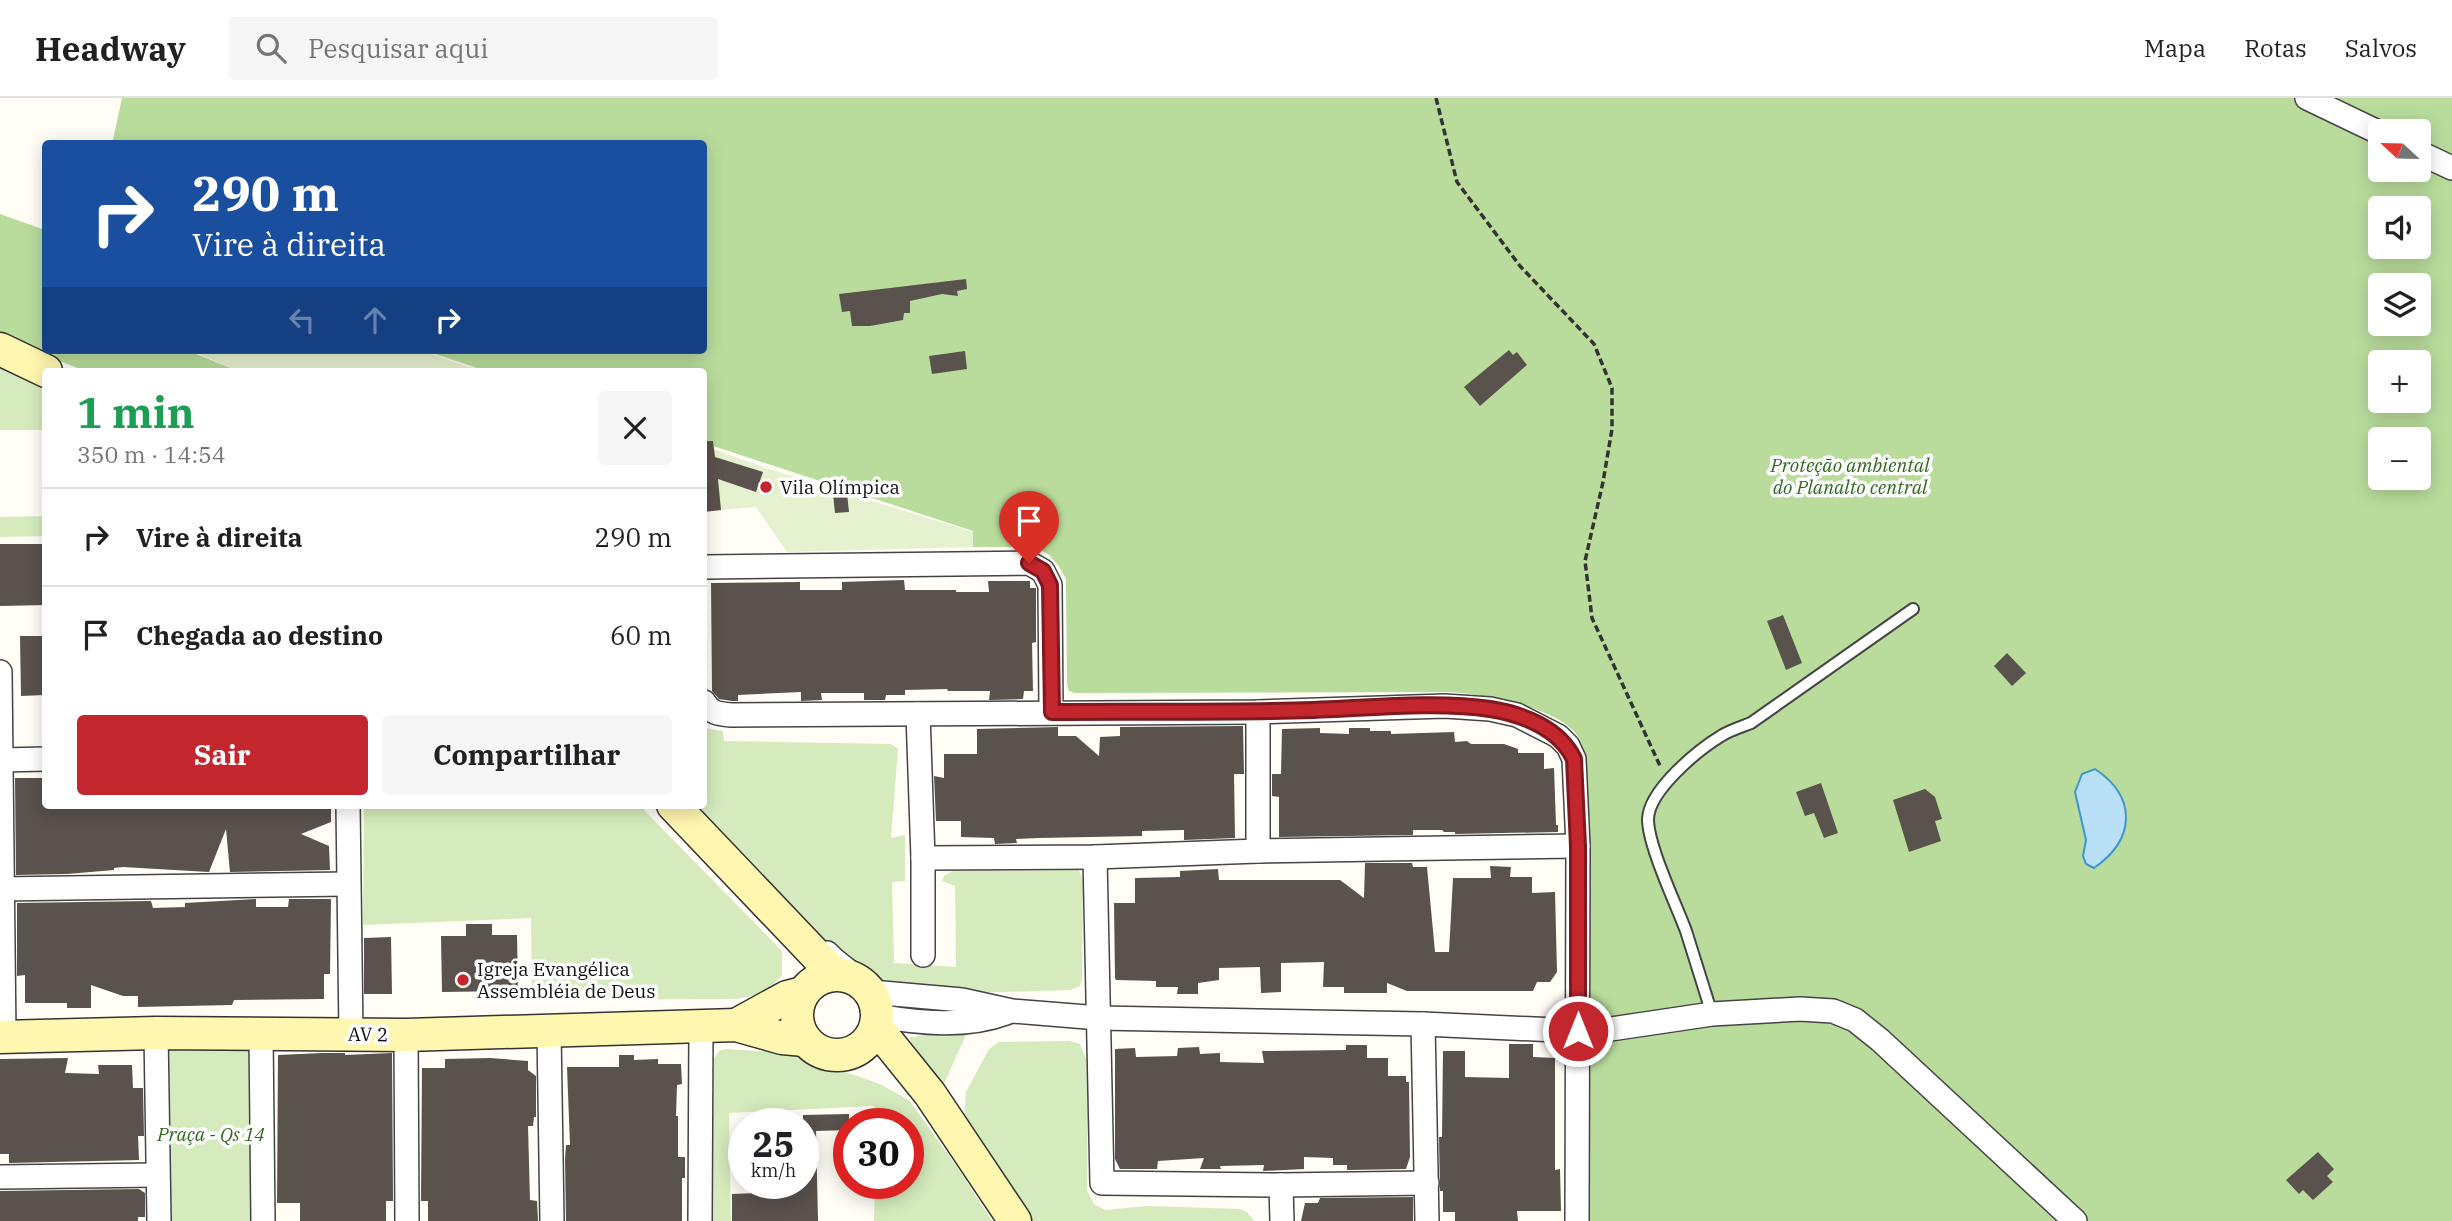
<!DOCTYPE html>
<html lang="pt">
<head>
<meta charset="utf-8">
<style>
	body { margin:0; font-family:"IBM Plex Serif",serif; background:#f6f6f6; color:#202124; height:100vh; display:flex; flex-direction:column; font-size:26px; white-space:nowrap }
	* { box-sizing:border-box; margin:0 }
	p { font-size:23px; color:#757577 }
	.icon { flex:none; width:38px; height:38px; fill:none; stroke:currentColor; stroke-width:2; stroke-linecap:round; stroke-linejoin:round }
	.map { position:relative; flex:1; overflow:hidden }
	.panel { position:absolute; left:42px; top:270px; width:665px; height:441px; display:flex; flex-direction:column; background:#fff; border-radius:7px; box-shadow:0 4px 18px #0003 }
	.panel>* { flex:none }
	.banner { position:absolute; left:42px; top:42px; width:665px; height:214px; border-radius:7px; box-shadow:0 4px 18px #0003; background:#1a4fa0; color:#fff; overflow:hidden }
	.needle { width:46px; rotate:292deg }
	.controls { position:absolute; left:2368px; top:21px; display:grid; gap:14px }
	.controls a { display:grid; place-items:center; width:63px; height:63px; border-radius:7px; background:#fff; box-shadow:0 4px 18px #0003; font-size:35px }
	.speed { position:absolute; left:728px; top:1010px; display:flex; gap:14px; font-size:35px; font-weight:700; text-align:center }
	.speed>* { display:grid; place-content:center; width:91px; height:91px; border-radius:50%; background:#fff; box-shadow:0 4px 18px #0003; line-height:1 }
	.speed small { font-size:18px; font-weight:400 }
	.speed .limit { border:10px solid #d22; background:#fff; color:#111 }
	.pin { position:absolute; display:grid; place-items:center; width:60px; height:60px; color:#fff; margin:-72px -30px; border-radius:50% 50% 50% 0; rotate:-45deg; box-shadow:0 0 7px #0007 }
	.pin .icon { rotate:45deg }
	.me { position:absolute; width:77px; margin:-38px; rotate:0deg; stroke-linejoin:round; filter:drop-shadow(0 0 5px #0008) }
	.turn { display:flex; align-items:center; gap:24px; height:147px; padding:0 35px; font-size:32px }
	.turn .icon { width:91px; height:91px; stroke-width:2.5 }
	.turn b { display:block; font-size:49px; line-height:60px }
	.lanes { display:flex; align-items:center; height:66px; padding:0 35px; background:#0003; justify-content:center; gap:35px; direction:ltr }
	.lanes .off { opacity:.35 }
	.round { display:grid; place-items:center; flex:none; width:74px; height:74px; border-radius:7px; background:#f6f6f6 }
	.overview { display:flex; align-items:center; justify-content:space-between; height:119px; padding:0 35px }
	h1 { font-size:42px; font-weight:800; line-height:52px; color:#1e9e55 }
	.primary-button { display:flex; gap:14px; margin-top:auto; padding:14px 35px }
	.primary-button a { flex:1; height:80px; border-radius:7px; background:#c4262e; color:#fff; font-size:28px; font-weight:800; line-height:80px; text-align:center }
	.primary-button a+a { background:#f6f6f6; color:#202124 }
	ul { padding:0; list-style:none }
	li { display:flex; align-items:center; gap:21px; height:98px; padding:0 35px; border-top:2px solid #e0e0e0 }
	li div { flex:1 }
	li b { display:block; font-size:26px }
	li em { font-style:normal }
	header { display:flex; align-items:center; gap:42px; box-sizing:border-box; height:98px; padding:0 35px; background:#fff; border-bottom:2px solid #e0e0e0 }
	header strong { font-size:33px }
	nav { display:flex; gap:38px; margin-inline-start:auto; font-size:24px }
	.search { width:490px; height:63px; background:#f6f6f6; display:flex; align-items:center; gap:18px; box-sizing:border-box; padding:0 24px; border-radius:7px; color:#757577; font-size:26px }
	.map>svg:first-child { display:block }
</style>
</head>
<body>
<header>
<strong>Headway</strong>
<div class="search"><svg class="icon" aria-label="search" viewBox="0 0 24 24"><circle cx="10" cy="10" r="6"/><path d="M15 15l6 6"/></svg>Pesquisar aqui</div>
<nav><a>Mapa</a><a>Rotas</a><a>Salvos</a></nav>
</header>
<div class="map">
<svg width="2452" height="1123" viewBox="0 0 2452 1123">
	<rect width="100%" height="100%" fill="#fffdf5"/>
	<g fill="#d5ebbd">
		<polygon points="0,261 45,282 45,332 0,332"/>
		<polygon points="45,418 45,438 0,439 0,419"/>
		<polygon points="704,630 723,633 724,643 891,646 898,651 891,740 905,737 905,783 892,784 894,865 956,869 955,788 942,783 944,778 953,773 1079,772 1083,782 1082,881 1080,888 1070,892 971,895 862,881 688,707 704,707"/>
		<polygon points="364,707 639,707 782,853 782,877 766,894 738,901 532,902 531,820 363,827"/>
		<polygon points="978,925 965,939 938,999 909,940"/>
		<polygon points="1070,943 1080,946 1088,966 1087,1092 1094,1106 1105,1112 1147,1108 1240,1111 1247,1114 1254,1123 1026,1123 963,1030 966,994 989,951 999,944"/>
		<polygon points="254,948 255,1123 168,1123 166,949"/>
		<polygon points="725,951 790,955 880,986 909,1002 958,1070 992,1123 874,1123 875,1085 908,1085 908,1026 875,1025 874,1008 729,1015 731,1123 712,1123 713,962 719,953"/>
	</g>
	<g fill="#b9dc9c" fill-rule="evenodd">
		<path d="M122,0H2452V1123H1590V912L1587,670C1585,662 1584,651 1581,644C1566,609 1486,598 1453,594L1075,595L1069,593L1067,587L1066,481L1058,467L1049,457L1036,449H973V433L704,345V273H486L423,252H704V46H112ZM2380,33H2418V72H2380ZM2380,110H2418V149H2380ZM2380,187H2418V226H2380ZM2380,264H2418V303H2380ZM2380,341H2418V380H2380Z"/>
		<polygon points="0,116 45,132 46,252 186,252 238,273 85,273 0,239"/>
	</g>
	<g fill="#e6f2cf">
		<polygon points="190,252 419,252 481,273 238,273"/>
		<polygon points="704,348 766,370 973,434 973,449 787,454 756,409 704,413"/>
	</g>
	<path fill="#b9e0f7" stroke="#3f96cf" stroke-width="2" d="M2095,671C2137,699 2136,741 2094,770L2086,766L2083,758L2086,742L2075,694L2082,676Z"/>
	<g fill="#5a524d">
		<polygon points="966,181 967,191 957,193 958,198 942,196 910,203 910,215 904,215 903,222 870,228 852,228 850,213 842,214 839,196"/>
		<polygon points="1509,252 1513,257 1517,254 1527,267 1480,308 1464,289"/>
		<polygon points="965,253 967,271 932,276 929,258"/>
		<polygon points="704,343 713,343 715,359 763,374 756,394 718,381 721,412 704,414"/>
		<polygon points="847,395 849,414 835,415 833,396"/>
		<polygon points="0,446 46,446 46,507 0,508"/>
		<polygon points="904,482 905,492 956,492 956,494 989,494 988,483 1030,483 1030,490 1036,490 1036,544 1032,545 1033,593 1024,593 1023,601 989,602 990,593 948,593 947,591 905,592 905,597 886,597 885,602 864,602 864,595 821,595 822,602 801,603 801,594 738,597 738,603 732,603 719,601 712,593 711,485 800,484 800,492 842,492 842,484"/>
		<polygon points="1783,517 1802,565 1786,572 1767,523"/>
		<polygon points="20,538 46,538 46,593 43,593 44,597 21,598"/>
		<polygon points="2007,555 2026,575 2012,588 1994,568"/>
		<polygon points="1243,628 1244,676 1234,676 1235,740 1184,742 1184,732 1142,733 1142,738 1038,740 1016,741 1017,745 995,746 994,740 961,739 961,723 936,723 934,678 944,680 944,656 977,656 977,631 1058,629 1058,638 1076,638 1099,658 1100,639 1120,638 1120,629"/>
		<polygon points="1320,630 1320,635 1349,636 1349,630 1370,630 1370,633 1391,633 1391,636 1454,634 1455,644 1467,643 1471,646 1504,646 1518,651 1518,655 1544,655 1544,671 1554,670 1556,727 1558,727 1558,734 1455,736 1455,734 1444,734 1442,732 1413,732 1413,737 1279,739 1279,699 1272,698 1272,676 1281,676 1282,631"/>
		<polygon points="15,680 46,680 46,707 322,707 322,709 331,711 331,724 301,736 329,748 330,772 230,774 226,731 209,774 123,769 114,770 114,772 67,776 16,777"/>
		<polygon points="1821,685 1838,735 1824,740 1814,715 1805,718 1796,694"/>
		<polygon points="1925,691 1935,699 1942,721 1935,723 1941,743 1909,754 1893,702"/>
		<polygon points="1365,765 1412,765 1413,769 1427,769 1435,854 1449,854 1453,780 1491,780 1490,768 1511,769 1510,779 1532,779 1532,795 1555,794 1557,874 1550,884 1537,884 1533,893 1407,893 1387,885 1387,895 1344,895 1344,889 1323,889 1324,864 1281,865 1281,894 1261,895 1260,869 1219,870 1219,882 1198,885 1198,896 1177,896 1178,889 1156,889 1156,883 1116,882 1115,880 1114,805 1135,805 1135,780 1180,779 1180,773 1218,771 1219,782 1340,782 1364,800"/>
		<polygon points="256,801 256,809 288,809 289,801 331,801 330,876 324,876 324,901 234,902 232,907 138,909 138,898 123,898 91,887 91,910 67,910 67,905 25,905 25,877 17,878 17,805 151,803 153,810 185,809 185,805"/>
		<polygon points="466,826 492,826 492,837 517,837 518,893 442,894 441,838 466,838"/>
		<polygon points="391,839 392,896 364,896 364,840"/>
		<polygon points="1509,946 1533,946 1533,959 1555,960 1555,1072 1560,1071 1561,1113 1517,1113 1518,1123 1455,1123 1455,1114 1443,1114 1443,1093 1440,1093 1439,1039 1442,1039 1443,953 1465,953 1465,979 1509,980"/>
		<polygon points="1346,947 1367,947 1367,960 1388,960 1388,978 1406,978 1406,984 1409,984 1410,1059 1406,1071 1347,1072 1347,1067 1333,1067 1333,1060 1304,1059 1304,1071 1263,1073 1264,1067 1220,1068 1221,1071 1200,1071 1204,1060 1158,1063 1157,1071 1120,1071 1115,1061 1115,951 1135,950 1136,959 1177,958 1178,950 1199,949 1200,956 1220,955 1220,964 1264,965 1262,953 1346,952"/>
		<polygon points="323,955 345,955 345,957 392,955 393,1103 386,1103 386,1123 300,1123 300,1105 277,1105 278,957"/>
		<polygon points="619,957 634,957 634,962 658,961 658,966 681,966 682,986 677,987 676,1018 678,1018 678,1059 685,1059 685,1080 682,1080 682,1123 566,1123 565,1061 566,1047 570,1047 567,969 619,969"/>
		<polygon points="68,960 65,975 99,976 98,967 132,967 133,990 143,990 144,1038 138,1038 139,1062 9,1065 9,1056 0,1056 0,961"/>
		<polygon points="490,960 528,963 528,972 536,978 536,1019 534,1019 533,1028 528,1028 530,1102 537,1103 538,1123 428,1123 428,1103 421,1103 422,970 445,970 445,961"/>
		<polygon points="849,1016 849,1032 816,1033 818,1123 732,1123 732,1096 758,1095 758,1085 803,1085 803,1017"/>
		<polygon points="2318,1054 2334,1071 2327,1078 2333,1084 2313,1102 2303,1092 2299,1096 2286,1082"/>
		<polygon points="139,1091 145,1095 145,1119 138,1119 138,1123 0,1123 0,1093"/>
		<polygon points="1413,1099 1413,1123 1301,1123 1305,1105 1318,1105 1320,1100"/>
	</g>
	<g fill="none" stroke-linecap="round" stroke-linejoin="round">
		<g stroke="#444" stroke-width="14">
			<path id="lane" d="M1712,916C1703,888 1695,861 1686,833C1676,806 1648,748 1648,721C1649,692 1698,652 1721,638C1730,632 1741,629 1751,625L1913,511"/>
		</g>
		<g stroke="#444" stroke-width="26">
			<g id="street">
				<polyline points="2307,0 2380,35"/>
				<polyline points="2418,54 2452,70"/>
				<polyline points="704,469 1029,465 1043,473 1050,487 1051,614"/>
				<polyline points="0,574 4,939"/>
				<path d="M704,604C710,615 719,616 731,617L1258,614L1445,608L1490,611L1517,617L1558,638L1568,648L1574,661L1578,748L1577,1123"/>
				<polyline points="1258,614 1258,753"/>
				<polyline points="918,616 923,760 923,857"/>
				<polyline points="0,662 46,661"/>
				<polyline points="348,707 351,936"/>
				<polyline points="1095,759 1102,1085 1281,1087 1282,1123"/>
				<polyline points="923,760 1095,759 1258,753 1578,748"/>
				<polyline points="0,791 348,786"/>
				<path d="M827,855C843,872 862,881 879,896"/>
				<polyline points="871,894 962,902 1012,913 1099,920 1423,926 1578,933 1604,932 1712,916 1800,911 1833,913 1855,922 1880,942 2075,1123"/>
				<path d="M878,918C919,925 966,930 1006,915"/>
				<polyline points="1423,926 1427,1123"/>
				<polyline points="549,933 552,1123"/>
				<polyline points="156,935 159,1123"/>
				<polyline points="261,936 263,1123"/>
				<polyline points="406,937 407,1123"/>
				<polyline points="0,1079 157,1077"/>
				<polyline points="1281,1087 1427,1085"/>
				<polyline points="700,1123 701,929"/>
			</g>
		</g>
		<g stroke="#333" stroke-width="35">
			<g id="secondary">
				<polyline points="0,251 46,273"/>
				<polyline points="673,707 834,876"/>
				<circle cx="837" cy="917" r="40"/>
				<polyline points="736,927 787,899 803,895"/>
				<polyline points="876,929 930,996 1015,1123"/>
				<polyline points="0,939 156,935 406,937 736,927 782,940 805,942"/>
			</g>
		</g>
		<polyline stroke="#333" stroke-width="3.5" stroke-dasharray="7 3.5" stroke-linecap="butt" points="1436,0 1457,84 1520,168 1594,246 1612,290 1612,331 1603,384 1585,463 1592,520 1661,670"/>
		<use href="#lane" stroke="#fff" stroke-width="10"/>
		<use href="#street" stroke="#fff" stroke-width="23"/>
		<use href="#secondary" stroke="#fff6b0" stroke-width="32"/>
	</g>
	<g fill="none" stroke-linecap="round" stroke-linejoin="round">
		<g stroke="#7f191e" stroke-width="18">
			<path id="route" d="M1029,465L1043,473L1050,487L1052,614C1139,613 1226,615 1314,612C1368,610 1438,603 1490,611C1522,616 1559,630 1574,661L1578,748V933"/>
		</g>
		<use href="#route" stroke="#c4262e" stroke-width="12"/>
	</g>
	<g fill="#c4262e" stroke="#fff" stroke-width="2.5">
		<circle cx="766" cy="389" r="7"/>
		<circle cx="463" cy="882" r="7"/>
	</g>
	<g text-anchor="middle" stroke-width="7" stroke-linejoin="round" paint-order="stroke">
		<g font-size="19" font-style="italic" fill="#2f6b1f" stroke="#fff">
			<text x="1850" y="374">Proteção ambiental<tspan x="1850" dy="22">do Planalto central</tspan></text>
			<text x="211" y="1043">Praça - Qs 14</text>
		</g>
		<g font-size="19" fill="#111" stroke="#fff" text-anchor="start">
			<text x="780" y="396">Vila Olímpica</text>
			<text x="477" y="878">Igreja Evangélica<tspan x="477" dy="22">Assembléia de Deus</tspan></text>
		</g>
		<g font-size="19" fill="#111" stroke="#fff">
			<text transform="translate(368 936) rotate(1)" y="7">AV 2</text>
		</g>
	</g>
</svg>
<div class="controls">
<a><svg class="needle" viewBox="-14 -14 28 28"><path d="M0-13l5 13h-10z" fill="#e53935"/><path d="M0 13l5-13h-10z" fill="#757577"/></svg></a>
<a><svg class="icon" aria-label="sound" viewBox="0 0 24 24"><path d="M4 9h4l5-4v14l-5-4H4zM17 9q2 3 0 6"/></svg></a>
<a><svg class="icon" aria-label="layers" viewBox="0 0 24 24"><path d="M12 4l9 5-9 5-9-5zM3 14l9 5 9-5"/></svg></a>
<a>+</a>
<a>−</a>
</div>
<div class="speed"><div>25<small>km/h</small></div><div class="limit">30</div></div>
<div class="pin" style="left:1029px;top:465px;background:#d93025"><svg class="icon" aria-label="arrive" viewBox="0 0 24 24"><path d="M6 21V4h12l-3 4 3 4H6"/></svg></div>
<svg class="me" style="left:1578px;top:933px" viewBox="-20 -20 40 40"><circle r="17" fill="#c4262e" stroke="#fff" stroke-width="3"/><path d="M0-11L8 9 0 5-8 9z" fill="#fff"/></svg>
<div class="banner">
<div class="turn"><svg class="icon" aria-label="right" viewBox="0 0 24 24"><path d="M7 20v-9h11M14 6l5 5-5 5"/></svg><div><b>290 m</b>Vire à direita</div></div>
<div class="lanes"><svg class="icon off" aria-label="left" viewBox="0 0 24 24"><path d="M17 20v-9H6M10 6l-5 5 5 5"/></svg><svg class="icon off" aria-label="ahead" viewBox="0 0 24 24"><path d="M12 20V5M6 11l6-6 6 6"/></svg><svg class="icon" aria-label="right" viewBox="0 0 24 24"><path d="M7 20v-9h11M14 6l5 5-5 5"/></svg></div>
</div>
<section class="panel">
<div class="overview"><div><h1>1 min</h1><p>350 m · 14:54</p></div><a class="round"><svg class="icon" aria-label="close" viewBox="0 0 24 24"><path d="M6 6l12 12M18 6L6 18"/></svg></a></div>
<ul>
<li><svg class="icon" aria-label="right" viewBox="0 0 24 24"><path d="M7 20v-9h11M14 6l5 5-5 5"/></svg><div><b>Vire à direita</b></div><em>290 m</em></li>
<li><svg class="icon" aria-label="arrive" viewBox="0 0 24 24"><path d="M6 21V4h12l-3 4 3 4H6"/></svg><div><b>Chegada ao destino</b></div><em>60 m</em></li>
</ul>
<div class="primary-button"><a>Sair</a><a>Compartilhar</a></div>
</section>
</div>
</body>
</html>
